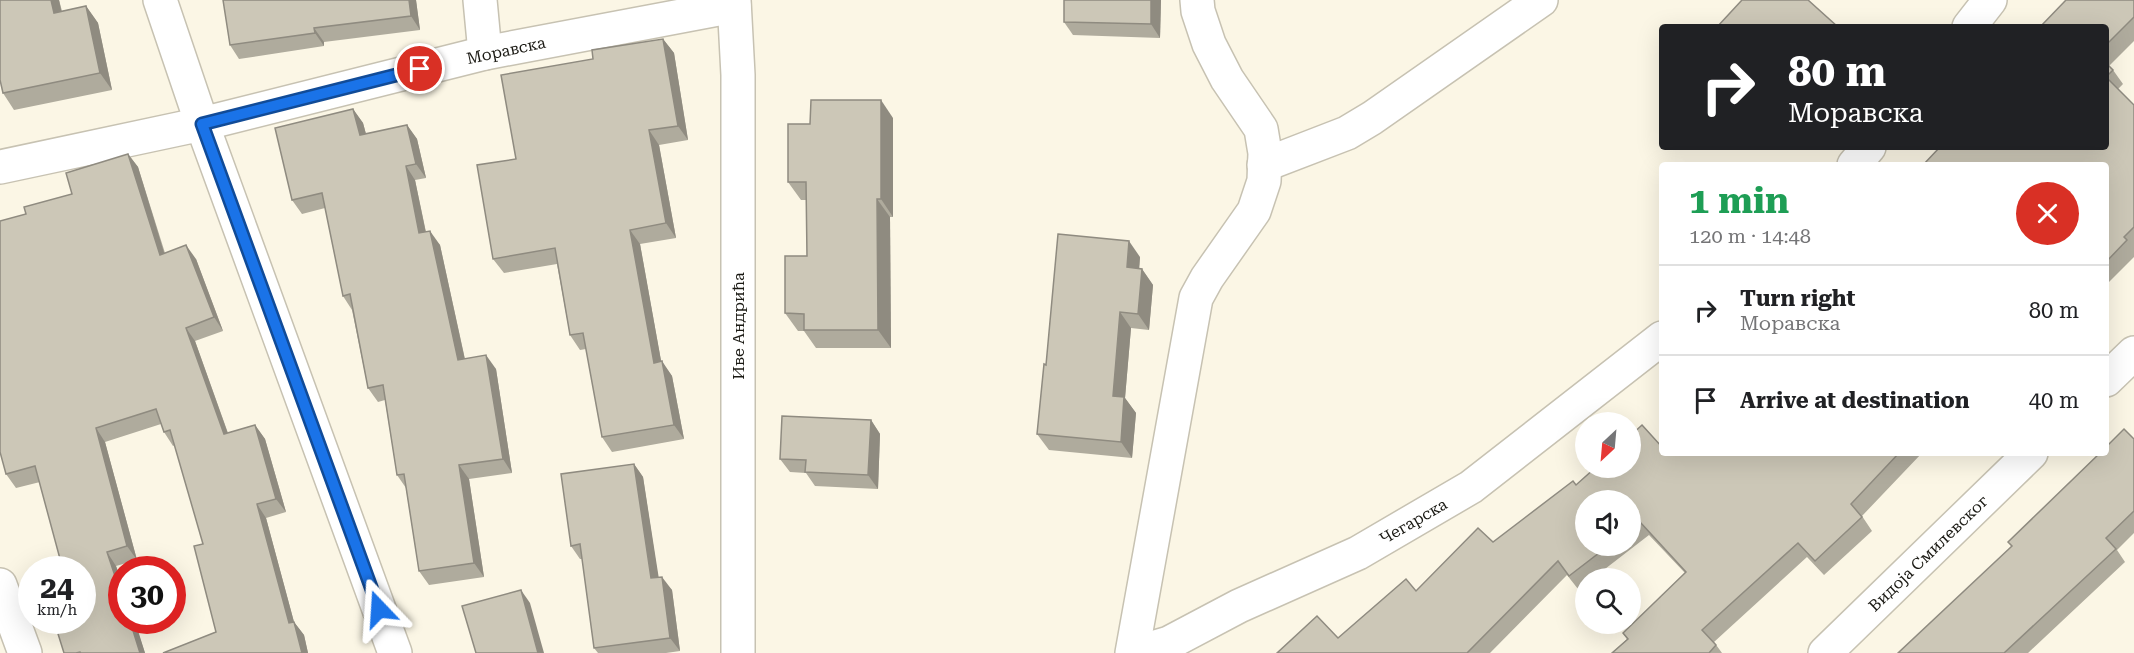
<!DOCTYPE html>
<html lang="en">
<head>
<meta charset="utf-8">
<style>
	body { margin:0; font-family:"Roboto Serif",serif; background:#f2f2f2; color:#202124; height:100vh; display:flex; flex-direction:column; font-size:22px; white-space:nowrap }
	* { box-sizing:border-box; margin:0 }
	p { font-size:20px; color:#757577 }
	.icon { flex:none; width:33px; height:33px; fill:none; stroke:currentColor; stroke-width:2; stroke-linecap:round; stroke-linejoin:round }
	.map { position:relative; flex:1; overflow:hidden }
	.details { position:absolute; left:1659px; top:162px; width:450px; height:294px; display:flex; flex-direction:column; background:#fff; border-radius:6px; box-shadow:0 6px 24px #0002 }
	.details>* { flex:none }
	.banner { position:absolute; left:1659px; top:24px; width:450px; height:126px; border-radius:6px; box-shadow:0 6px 24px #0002; background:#202124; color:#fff; overflow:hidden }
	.needle { width:39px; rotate:206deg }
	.controls { position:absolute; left:1575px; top:412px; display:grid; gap:12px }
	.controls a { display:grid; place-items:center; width:66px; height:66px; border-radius:50%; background:#fff; box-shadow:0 6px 24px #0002; font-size:30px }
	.speed { position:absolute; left:18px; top:556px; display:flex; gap:12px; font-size:30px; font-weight:700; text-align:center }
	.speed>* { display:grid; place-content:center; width:78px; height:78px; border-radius:50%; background:#fff; box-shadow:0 6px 24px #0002; line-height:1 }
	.speed small { font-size:15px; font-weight:400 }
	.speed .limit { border:9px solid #d22; background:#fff; color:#111 }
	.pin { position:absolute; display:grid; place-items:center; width:51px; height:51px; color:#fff; margin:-26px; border:3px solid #fff; border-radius:50%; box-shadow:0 2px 6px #0007 }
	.me { position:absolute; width:66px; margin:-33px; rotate:340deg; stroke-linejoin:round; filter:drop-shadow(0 0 4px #0008) }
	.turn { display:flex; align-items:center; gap:21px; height:126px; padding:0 30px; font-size:27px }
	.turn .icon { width:78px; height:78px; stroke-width:2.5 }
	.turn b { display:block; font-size:42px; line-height:51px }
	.round { display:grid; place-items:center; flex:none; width:63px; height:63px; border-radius:32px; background:#f2f2f2 }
	.summary { display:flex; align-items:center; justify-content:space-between; height:102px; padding:0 30px }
	h1 { font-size:36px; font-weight:700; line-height:45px; color:#1e9e55 }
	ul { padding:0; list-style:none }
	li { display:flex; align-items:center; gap:18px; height:90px; padding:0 30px; border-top:2px solid #e0e0e0 }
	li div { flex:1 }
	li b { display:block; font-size:22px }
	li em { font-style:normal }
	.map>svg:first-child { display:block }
</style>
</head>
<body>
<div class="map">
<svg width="2134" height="653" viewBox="0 0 2134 653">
	<rect width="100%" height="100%" fill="#fbf6e5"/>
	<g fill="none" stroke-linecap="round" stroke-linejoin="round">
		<g stroke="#c7c2b2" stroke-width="36">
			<g id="street">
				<polyline points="160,0 202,124 395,653"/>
				<polyline points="480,0 485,53"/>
				<polyline points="734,0 738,75 738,653"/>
				<polyline points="1969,27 1990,0"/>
				<polyline points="1264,165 1347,133 1372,118 1541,0"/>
				<polyline points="1854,165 1869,147"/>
				<polyline points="0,167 202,124 485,53 734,6"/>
				<polyline points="2106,380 2134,353"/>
				<polyline points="0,585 25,653"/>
				<polyline points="1132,653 1196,298 1207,278 1254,211 1264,181 1265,153 1261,129 1227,79 1209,44 1198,11 1197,0"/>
				<polyline points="1135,653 1169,643 1239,606 1358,553 1471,487 1662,338"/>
				<polyline points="1825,653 2031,453"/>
			</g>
		</g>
		<use href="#street" stroke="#fff" stroke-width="33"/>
	</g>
	<g fill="#afab9d" fill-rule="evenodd">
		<polygon points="0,0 59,0 62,11 86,6 98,23 112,90 14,110 3,93"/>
		<polygon points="223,0 416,0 420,30 324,42 324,46 239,59 230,45"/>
		<polygon points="1064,0 1161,0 1160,38 1073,35 1064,22"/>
		<polygon points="2134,0 2134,41 2109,66 2113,70 2123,84 2118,89 2134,105 2134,257 2106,285 2106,27"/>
		<polygon points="663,39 674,53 688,140 659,145 676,238 640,244 661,361 672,376 684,439 612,452 602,437 586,349 580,350 570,335 557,264 504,273 493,259 516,159 593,59"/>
		<polygon points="353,109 363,123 366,134 407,125 417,139 426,178 415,180 426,232 440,245 465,359 496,369 512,473 469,479 484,577 429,585 419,571 406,488 397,475 385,400 378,402 368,388 352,310 343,296 325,208 302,214 292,200"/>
		<polygon points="893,118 893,217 890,217 891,348 816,348 804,331 798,331 785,313 807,256 806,200 801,200 788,182"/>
		<polygon points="128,154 138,167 165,253 196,259 223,331 195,341 228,433 255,425 265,439 286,512 266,518 294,622 304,635 308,653 163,653 216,632 203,544 175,445 173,446 164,432 161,424 105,442 137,560 116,566 145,653 64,653 82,621 40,482 16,488 6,474 26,214 72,194"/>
		<polygon points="1140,257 1139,269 1142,269 1153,285 1149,330 1131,328 1125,398 1136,413 1132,458 1049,450 1037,434 1046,365"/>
		<polygon points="871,420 880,434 878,489 815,486 806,473 790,472 780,459"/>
		<polygon points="2134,439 2134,533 2117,550 2125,562 2028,653 1898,653 2012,547 2008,542"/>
		<path d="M1662,453H1922L1862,516L1872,531L1824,575L1807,557L1714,642L1722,653H1612L1627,639L1623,633L1685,573L1649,535L1592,579H1586V584L1578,589L1567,575L1490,653H1277L1338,638L1416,591L1493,542L1576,485ZM1630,501V546H1586Z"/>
		<polygon points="634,464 643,477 658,577 672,590 680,651 666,653 598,653 594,648 582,559 580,559 571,546"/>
	</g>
	<g fill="#8f8b80">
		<polygon points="51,0 59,0 65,29 54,13"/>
		<polygon points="409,0 416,0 420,30 411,16"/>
		<polygon points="1151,0 1161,0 1160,38 1151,24"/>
		<polygon points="86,6 98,23 112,90 100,73"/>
		<polygon points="314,28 324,42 324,46 315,33"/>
		<polygon points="663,39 674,53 688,140 678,126"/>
		<polygon points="881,100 893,118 893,217 881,199"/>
		<polygon points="353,109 363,123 370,149 360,135"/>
		<polygon points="407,125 417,139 426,178 416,164"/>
		<polygon points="649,130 659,145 676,238 666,223"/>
		<polygon points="128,154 138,167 169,269 160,255"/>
		<polygon points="406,166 415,180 429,248 419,233"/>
		<polygon points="877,199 890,217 891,348 878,330"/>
		<polygon points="630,230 640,244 664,377 654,363"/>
		<polygon points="430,231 440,245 468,374 458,360"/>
		<polygon points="1129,241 1140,257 1138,284 1127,267"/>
		<polygon points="186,245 196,259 223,331 214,317"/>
		<polygon points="1142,269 1153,285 1149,330 1138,314"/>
		<polygon points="1120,312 1131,328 1125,398 1136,413 1132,458 1121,442 1113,396"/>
		<polygon points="186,328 195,341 233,448 224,434"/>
		<polygon points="486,355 496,369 512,473 503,459"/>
		<polygon points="662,361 672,376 684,439 674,425"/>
		<polygon points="871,420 880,434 878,489 868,475"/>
		<polygon points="255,425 265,439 286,512 276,499"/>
		<polygon points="96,428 105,442 137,560 127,546"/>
		<polygon points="634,464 643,477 661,592 651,578"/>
		<polygon points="459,465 469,479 484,577 474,563"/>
		<polygon points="257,504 266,518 294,622 304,635 308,653 302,653 289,623"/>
		<polygon points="107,552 116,566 122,582 122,597"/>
		<polygon points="662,577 672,590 680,651 670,638"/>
		<polygon points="521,590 530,603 544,653 538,653"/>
		<polygon points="130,621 135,621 145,653 140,653"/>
	</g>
	<g fill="#ccc7b7" stroke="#8f8b80" stroke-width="1.5">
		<polygon points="0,0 51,0 54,13 86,6 100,73 3,93 0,80"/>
		<polygon points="223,0 409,0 411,16 314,28 315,33 230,45"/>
		<polygon points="1064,0 1151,0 1151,24 1064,22"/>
		<polygon points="1742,0 1808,0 1838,27 1717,27"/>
		<polygon points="2066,0 2134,0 2134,17 2106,45 2106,27 2040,27"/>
		<polygon points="663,39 678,126 649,130 666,223 630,230 654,363 662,361 674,425 602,437 583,333 570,335 555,248 493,259 477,165 516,159 501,75 593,59 592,50"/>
		<polygon points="2106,63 2113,70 2106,77"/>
		<polygon points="2106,77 2134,105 2134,227 2124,237 2127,240 2106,262 2106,165 1923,165 1940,147 2106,147"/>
		<polygon points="811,100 881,100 881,199 877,199 878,330 804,330 804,314 785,313 785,256 807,256 806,182 788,182 788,124 810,124"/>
		<polygon points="353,109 360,135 407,125 416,164 406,166 419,233 430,231 458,360 486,355 503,459 459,465 474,563 419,571 404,474 397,475 383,385 368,388 350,294 343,296 322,193 292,200 275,128"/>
		<polygon points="128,154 160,255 186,245 214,317 186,328 224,434 255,425 276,499 257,504 289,623 294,622 302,653 163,653 216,632 194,546 203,544 170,430 164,432 156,409 96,428 127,546 107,552 122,597 122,621 130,621 140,653 81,653 80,652 76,653 64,653 54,621 82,621 82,570 63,570 35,466 6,474 0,452 0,221 26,214 24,207 72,194 66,173"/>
		<polygon points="1058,234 1129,241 1127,267 1142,269 1138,314 1120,312 1113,396 1124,397 1121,442 1037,434 1044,364 1046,365"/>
		<polygon points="782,416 871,420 868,475 805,472 806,460 780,459"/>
		<polygon points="1642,425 1662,447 1662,453 1899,453 1851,504 1862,517 1815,561 1798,543 1702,630 1716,645 1709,653 1612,653 1628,639 1623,633 1686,572 1640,522 1630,529 1630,501 1586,501 1586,546 1608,546 1569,576 1558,561 1467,653 1277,653 1317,616 1338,638 1406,579 1416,591 1478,528 1493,542 1573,481 1576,485 1595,468 1630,468 1630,436"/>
		<polygon points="2124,429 2134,439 2134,511 2106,538 2116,549 2004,653 1898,653 2012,546 2008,542 2100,453 2106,453 2106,447"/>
		<polygon points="634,464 651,578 662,577 670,638 594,648 580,544 571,546 561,474"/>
		<polygon points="521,590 538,653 476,653 462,606"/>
	</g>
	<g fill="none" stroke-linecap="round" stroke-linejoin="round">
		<g stroke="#114b97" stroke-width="15">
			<polyline id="route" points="379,609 202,124 420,69"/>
		</g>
		<use href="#route" stroke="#1a73e8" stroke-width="10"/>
	</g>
	<g text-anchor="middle" stroke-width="6" stroke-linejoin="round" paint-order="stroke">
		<g font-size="16" fill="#1a1913" stroke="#fff">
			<text transform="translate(506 50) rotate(-12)" y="6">Моравска</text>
			<text transform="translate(738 326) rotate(-90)" y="6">Иве Андрића</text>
			<text transform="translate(1413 521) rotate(-30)" y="6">Чегарска</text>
			<text transform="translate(1928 553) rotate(-44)" y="6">Видоја Смилевског</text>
		</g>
	</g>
</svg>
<div class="controls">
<a><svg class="needle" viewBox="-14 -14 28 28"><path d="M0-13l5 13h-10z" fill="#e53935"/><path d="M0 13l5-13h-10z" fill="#757577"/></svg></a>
<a><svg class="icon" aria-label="sound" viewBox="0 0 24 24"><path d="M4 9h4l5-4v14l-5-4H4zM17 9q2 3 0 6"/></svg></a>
<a><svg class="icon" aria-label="search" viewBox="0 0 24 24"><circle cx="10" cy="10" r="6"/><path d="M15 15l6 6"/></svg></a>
</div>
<div class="speed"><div>24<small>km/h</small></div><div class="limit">30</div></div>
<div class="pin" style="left:420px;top:69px;background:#d93025"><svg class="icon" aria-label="arrive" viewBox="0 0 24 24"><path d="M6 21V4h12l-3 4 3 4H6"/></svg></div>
<svg class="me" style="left:379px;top:609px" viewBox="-20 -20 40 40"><path d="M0-17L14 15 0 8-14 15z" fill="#1a73e8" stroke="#fff" stroke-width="4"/></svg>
<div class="banner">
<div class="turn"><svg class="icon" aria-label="right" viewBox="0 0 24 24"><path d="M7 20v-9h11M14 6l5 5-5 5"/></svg><div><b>80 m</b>Моравска</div></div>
</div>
<section class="details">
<div class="summary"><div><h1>1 min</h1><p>120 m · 14:48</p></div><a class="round" style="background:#d93025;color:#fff"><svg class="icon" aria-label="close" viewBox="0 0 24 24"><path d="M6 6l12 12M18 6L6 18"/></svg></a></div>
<ul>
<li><svg class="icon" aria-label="right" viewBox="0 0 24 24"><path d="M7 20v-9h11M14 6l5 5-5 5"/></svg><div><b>Turn right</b><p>Моравска</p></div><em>80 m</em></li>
<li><svg class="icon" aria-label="arrive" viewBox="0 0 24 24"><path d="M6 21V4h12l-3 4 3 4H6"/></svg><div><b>Arrive at destination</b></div><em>40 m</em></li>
</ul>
</section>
</div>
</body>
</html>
